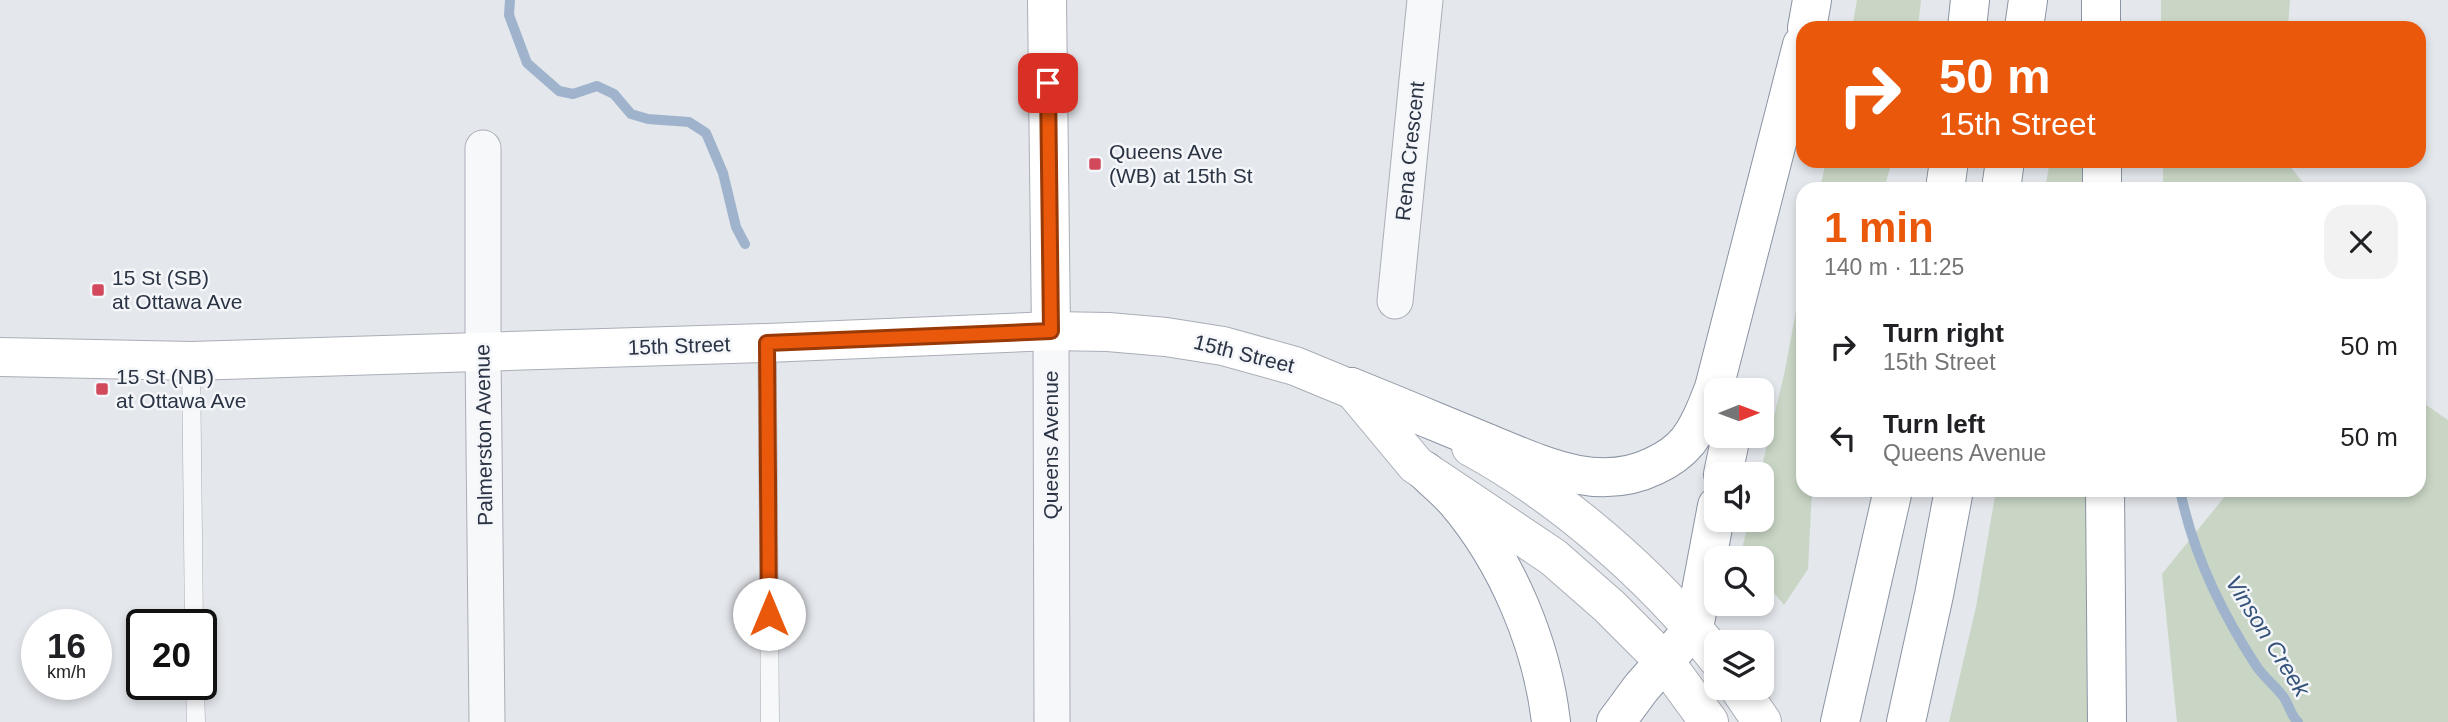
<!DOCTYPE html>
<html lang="en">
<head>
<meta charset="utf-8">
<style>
	body { margin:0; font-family:Helvetica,sans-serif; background:#f2f2f2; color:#202124; height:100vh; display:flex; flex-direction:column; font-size:26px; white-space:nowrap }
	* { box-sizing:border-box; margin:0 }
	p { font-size:23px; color:#757577 }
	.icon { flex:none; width:38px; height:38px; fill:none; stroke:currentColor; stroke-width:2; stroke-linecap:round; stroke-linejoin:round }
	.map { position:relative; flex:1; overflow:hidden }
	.drawer { position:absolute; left:1796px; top:182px; width:630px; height:315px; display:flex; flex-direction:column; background:#fff; border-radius:21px; box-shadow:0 4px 10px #0003 }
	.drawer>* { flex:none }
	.hud { position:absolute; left:1796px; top:21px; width:630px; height:147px; border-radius:21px; box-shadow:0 4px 10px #0003; background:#ea580c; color:#fff; overflow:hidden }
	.needle { width:46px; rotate:89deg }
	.controls { position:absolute; left:1704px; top:378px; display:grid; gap:14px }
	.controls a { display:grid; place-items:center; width:70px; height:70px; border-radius:14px; background:#fff; box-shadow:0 4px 10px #0003; font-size:35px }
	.speed { position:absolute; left:21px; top:609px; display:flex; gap:14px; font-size:35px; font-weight:700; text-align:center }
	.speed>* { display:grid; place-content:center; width:91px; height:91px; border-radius:50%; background:#fff; box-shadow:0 4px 10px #0003; line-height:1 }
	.speed small { font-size:18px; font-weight:400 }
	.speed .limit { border:4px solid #111; border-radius:10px; background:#fff; color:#111 }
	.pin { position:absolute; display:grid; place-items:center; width:60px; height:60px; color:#fff; margin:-30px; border-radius:14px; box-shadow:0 4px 10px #0006 }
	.me { position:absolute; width:77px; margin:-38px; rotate:0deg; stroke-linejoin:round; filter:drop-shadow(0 0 5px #0008) }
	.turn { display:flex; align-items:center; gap:24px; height:147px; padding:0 28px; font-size:32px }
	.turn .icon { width:91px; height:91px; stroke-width:2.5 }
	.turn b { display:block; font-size:49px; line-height:60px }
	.round { display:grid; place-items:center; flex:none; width:74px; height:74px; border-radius:21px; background:#f2f2f2 }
	.overview { display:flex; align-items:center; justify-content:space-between; height:119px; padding:0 28px }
	h1 { font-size:42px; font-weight:700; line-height:52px; color:#ea580c }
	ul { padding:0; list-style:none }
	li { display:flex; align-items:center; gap:21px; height:91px; padding:0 28px }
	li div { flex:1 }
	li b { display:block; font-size:26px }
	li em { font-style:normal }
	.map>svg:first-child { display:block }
</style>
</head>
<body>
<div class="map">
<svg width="2448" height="722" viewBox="0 0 2448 722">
	<rect width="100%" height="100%" fill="#e4e7ec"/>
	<g fill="#c9d6c5">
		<polygon points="1857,0 1921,0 1918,28 1852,28"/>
		<polygon points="2161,0 2290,0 2288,28 2161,28"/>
		<polygon points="1826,161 1892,161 1884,189 1820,189"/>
		<polygon points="2050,161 2085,161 2085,189 2045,189"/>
		<polygon points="2163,161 2286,161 2308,189 2163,189"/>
		<polygon points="1802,280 1802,490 1812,490 1808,569 1784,605 1762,578 1762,558 1746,558 1741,553 1749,520 1762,520 1762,474 1760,474 1784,375"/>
		<polygon points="2419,400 2448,420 2448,722 2177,722 2162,574 2230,490 2418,490"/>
		<polygon points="1996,490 2087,490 2088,722 1949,722 1976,607"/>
	</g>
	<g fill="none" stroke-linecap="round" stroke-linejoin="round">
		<g stroke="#9fb4cc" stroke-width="10">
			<polyline points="510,0 509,15 527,63 559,91 573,94 597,86 614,94 631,114 648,119 689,122 706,133 723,173 736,227 745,244"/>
			<path d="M2180,490C2193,554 2221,612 2257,667C2264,677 2274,685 2282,695C2289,703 2290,715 2298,722"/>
		</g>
		<g stroke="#a9aeb7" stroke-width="19">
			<g id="lane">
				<polyline points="767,343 770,722"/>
				<polyline points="191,361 194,625"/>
				<polyline points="195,684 196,722"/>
			</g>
		</g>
		<g stroke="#a9aeb7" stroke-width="37">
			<g id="street">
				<polyline points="483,148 483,352 487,722"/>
				<polyline points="1395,301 1425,0"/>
				<polyline points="1051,331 1052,722"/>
			</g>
		</g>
		<g stroke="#a9aeb7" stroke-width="40">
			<g id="secondary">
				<polyline points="1047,0 1051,331"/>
				<polyline points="0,357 191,361 767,343 1051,331 1108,332 1166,337 1223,346 1295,366 1380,401"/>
				<polyline points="1351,387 1416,465 1553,557 1609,606 1665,662 1709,722"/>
				<path d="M1471,447C1561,496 1654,577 1717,658"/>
				<polyline points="1739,688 1762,722"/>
			</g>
		</g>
		<g stroke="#8b94a3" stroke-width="40">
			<g id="highway">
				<polyline points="2101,0 2101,28"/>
				<polyline points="1807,28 1812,0"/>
				<polyline points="1967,28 1970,0"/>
				<polyline points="2024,28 2028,0"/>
				<polyline points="2102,161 2102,189"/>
				<polyline points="1945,189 1949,161"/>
				<polyline points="2001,189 2005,161"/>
				<path d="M1351,387C1396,405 1441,424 1485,442C1539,464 1597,494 1654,466C1667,460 1679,452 1688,441C1700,425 1707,406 1714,388L1802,45"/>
				<path d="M1425,471C1435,481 1446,490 1456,501C1507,561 1542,644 1551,722"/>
				<polyline points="1723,474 1731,436"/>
				<polyline points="2105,490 2107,722"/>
				<polyline points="1616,722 1641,688 1694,628 1717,506"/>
				<polyline points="1840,722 1893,490"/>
				<polyline points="1906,722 1934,595 1954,490"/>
			</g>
		</g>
		<use href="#lane" stroke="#f7f8fa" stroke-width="18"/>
		<use href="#street" stroke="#f7f8fa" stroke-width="35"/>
		<use href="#secondary" stroke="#fff" stroke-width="38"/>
		<use href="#highway" stroke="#fff" stroke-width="38"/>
	</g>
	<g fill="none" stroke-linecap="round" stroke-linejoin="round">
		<g stroke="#983908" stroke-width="18">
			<polyline id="route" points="769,614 767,343 1051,331 1048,83"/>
		</g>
		<use href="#route" stroke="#ea580c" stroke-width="12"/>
	</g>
	<g fill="#d1495b" stroke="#f4f6f9" stroke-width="2.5">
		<rect x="1088" y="157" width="14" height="14" rx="3.5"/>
		<rect x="91" y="283" width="14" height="14" rx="3.5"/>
		<rect x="95" y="382" width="14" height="14" rx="3.5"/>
	</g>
	<g text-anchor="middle" stroke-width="5" stroke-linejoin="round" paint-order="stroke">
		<g font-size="21" fill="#2b3445" stroke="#f4f6f9">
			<text transform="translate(1410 151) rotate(-84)" y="7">Rena Crescent</text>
			<text transform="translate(679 346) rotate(-2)" y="7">15th Street</text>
			<text transform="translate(1244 354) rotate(14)" y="7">15th Street</text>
			<text transform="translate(484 435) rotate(-91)" y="7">Palmerston Avenue</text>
			<text transform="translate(1051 445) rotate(-90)" y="7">Queens Avenue</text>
		</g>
		<g font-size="21" fill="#2b3445" stroke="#f4f6f9" text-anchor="start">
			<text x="1109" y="159">Queens Ave<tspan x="1109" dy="24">(WB) at 15th St</tspan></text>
			<text x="112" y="285">15 St (SB)<tspan x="112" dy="24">at Ottawa Ave</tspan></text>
			<text x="116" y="384">15 St (NB)<tspan x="116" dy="24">at Ottawa Ave</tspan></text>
		</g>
		<g font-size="23" font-style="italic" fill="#34527a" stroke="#f4f6f9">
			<text transform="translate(2268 636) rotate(58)" y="8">Vinson Creek</text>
		</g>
	</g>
</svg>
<div class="controls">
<a><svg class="needle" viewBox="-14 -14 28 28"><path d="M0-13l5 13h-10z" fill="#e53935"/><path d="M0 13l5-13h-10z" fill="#757577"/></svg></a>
<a><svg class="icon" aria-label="sound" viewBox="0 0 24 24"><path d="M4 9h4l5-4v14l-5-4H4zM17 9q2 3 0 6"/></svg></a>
<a><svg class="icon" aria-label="search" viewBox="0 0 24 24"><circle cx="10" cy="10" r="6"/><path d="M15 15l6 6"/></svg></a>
<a><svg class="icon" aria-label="layers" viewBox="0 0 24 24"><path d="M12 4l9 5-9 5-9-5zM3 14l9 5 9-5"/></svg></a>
</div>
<div class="speed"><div>16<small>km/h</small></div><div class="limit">20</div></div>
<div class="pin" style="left:1048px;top:83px;background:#d93025"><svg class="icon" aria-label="arrive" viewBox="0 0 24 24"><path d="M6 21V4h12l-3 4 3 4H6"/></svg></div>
<svg class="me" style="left:769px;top:614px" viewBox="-20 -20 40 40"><circle r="19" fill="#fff"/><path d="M0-13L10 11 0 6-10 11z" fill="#ea580c"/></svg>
<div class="hud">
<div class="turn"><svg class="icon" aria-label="right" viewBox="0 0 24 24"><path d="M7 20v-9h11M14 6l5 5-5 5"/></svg><div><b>50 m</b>15th Street</div></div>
</div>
<section class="drawer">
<div class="overview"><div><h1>1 min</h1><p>140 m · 11:25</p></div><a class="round"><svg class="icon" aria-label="close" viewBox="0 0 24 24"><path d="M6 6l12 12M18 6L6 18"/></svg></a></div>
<ul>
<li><svg class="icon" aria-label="right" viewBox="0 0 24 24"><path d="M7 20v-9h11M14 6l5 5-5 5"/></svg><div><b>Turn right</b><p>15th Street</p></div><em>50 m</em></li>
<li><svg class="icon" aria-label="left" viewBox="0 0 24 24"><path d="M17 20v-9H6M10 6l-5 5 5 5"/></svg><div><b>Turn left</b><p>Queens Avenue</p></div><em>50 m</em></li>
</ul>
</section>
</div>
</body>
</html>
